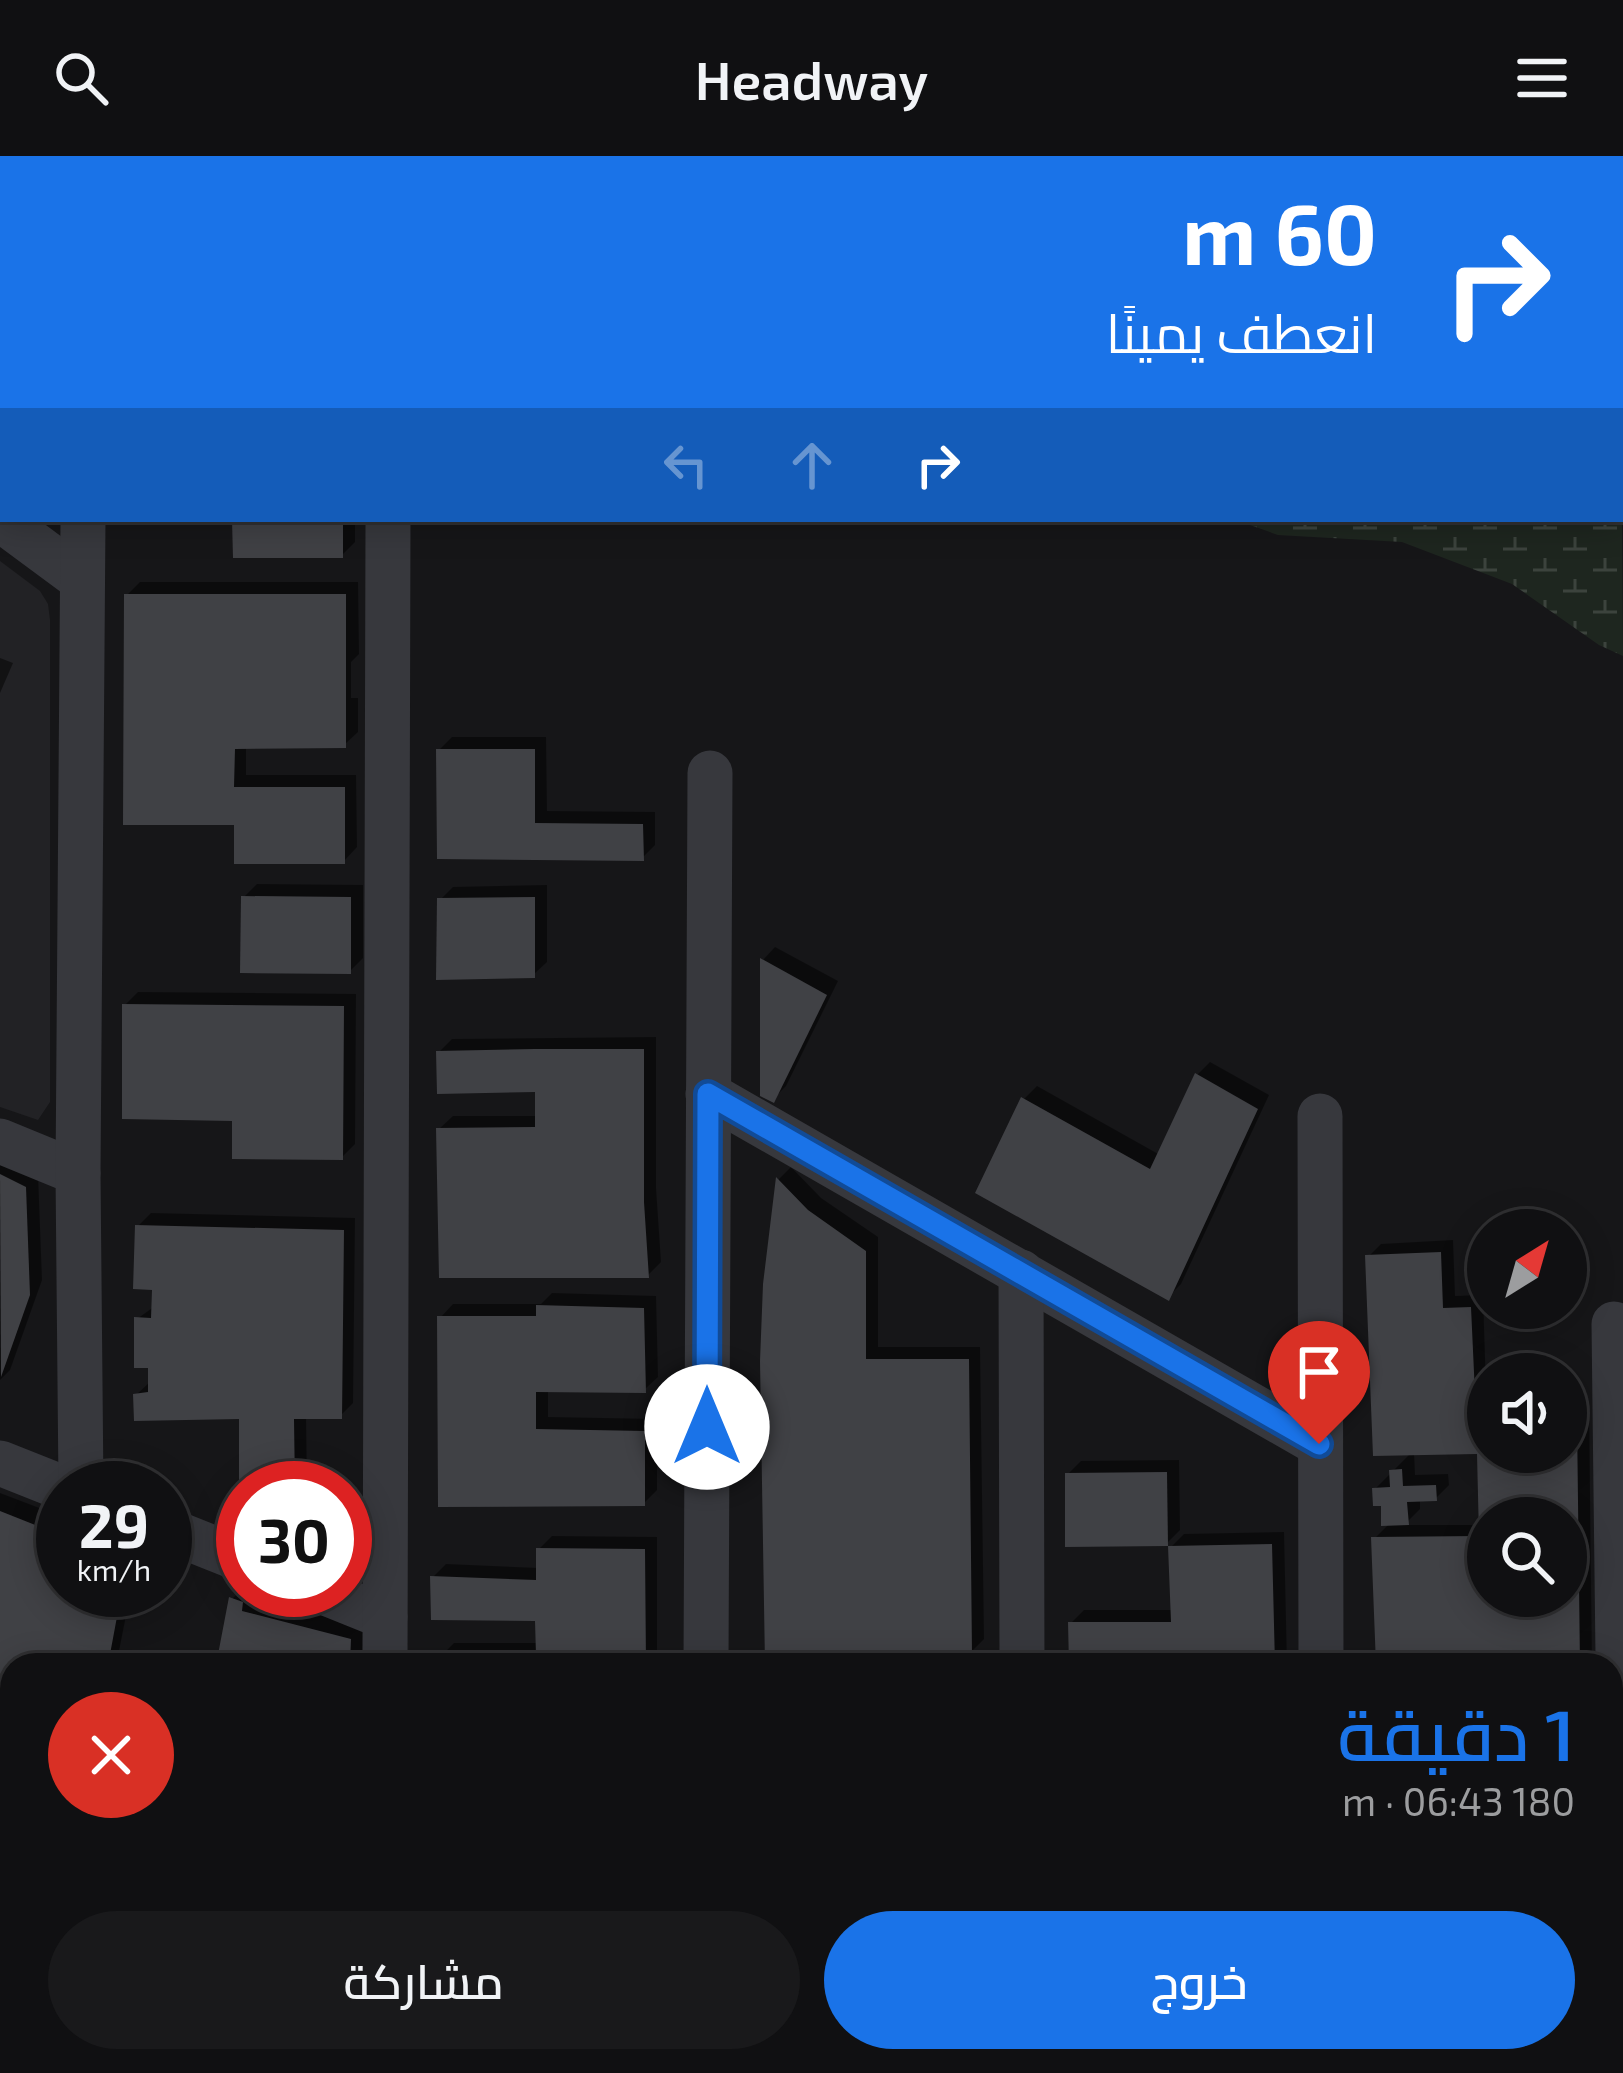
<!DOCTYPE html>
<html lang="ar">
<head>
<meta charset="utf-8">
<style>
	body { margin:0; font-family:"Exo 2",Cairo,sans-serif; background:#19191b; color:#f1f3f6; direction:rtl; height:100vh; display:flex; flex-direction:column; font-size:45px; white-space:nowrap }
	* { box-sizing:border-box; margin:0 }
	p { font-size:39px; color:#9c9d9f }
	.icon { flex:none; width:66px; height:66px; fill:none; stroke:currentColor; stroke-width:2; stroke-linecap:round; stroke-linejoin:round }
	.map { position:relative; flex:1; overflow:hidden; direction:ltr }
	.panel { position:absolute; left:0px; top:1497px; width:1623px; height:420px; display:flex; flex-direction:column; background:#101012; border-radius:36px 36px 0 0; box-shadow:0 6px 30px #0003,0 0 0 3px #303032; direction:rtl }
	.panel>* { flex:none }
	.banner { position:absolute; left:0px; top:0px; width:1623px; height:366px; box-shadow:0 6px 30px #0003,0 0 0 3px #303032; direction:rtl; background:#1a73e8; color:#fff; overflow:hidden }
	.needle { width:78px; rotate:37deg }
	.controls { position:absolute; left:1467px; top:1053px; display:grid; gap:24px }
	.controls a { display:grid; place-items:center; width:120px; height:120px; border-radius:50%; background:#101012; box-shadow:0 6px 30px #0003,0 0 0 3px #303032; font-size:60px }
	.speed { position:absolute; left:36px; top:1305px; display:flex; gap:24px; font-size:60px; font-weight:700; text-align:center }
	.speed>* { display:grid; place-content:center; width:156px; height:156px; border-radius:50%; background:#101012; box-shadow:0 6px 30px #0003,0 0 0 3px #303032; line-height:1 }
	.speed small { font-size:30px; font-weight:400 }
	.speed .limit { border:18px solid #d22; background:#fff; color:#111 }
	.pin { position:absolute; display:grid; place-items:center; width:102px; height:102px; color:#fff; margin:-123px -51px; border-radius:50% 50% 50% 0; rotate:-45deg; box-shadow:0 0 12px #0007 }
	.pin .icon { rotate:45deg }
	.me { position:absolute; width:132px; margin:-66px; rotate:0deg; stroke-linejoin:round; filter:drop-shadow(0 0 9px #0008) }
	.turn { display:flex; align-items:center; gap:42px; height:252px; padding:0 48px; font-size:54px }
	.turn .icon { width:156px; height:156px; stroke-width:2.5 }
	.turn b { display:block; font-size:84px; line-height:102px }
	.lanes { display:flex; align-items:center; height:114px; padding:0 48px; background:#0003; justify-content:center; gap:60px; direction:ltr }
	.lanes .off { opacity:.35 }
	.round { display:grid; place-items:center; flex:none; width:126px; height:126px; border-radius:63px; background:#19191b }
	.overview { display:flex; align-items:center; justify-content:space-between; height:204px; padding:0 48px }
	h1 { font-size:72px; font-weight:600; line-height:90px; color:#1a73e8 }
	.cta { display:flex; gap:24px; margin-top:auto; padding:24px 48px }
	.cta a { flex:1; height:138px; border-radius:72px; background:#1a73e8; color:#fff; font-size:48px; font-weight:600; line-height:138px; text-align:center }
	.cta a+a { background:#19191b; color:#f1f3f6 }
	header { display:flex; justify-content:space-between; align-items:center; height:156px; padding:0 48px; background:#101012; font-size:54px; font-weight:600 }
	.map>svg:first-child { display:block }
</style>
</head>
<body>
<header><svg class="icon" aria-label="menu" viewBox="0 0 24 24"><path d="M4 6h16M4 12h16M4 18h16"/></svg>Headway<svg class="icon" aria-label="search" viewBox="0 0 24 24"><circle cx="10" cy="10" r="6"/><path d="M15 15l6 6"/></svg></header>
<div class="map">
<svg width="1623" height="1917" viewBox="0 0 1623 1917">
	<defs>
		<pattern id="wetland-marsh" width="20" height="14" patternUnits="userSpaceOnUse" patternTransform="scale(3)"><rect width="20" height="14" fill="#1e261f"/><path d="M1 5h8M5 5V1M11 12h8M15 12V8" fill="none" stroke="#3c433d"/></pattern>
	</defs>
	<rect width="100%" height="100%" fill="#161618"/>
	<polygon fill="#222225" points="0,405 40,435 48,448 50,464 50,946 38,964 0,951"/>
	<g fill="url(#wetland-marsh)">
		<polygon points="131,0 1361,0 1369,3 139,3"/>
		<polygon points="1620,99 1623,500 1599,489 1512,428 1402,386 1278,379 1233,363 1620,363"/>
	</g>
	<g fill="#0007" fill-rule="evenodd">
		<polygon points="0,156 3,158 3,316 0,314"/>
		<polygon points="237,363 355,363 355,386 342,399"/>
		<polygon points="140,426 358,426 359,498 351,506 351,542 358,542 358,576 344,589 246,590 246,619 356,619 357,691 344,705 237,666 127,439"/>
		<polygon points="0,502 13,507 0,537"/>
		<polygon points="452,581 546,581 547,655 655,656 655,689 642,702 440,700 439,594"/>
		<polygon points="257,728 363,729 363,802 350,815 244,741"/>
		<polygon points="547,729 547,806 533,819 440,744 453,731"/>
		<polygon points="775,791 838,825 786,930 773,943 763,938 763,804"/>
		<polygon points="138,836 356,838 355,988 342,1001 235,962 125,849"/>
		<polygon points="656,881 656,1032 661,1106 648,1119 439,973 453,960 538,960 538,933 439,896 452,883"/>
		<polygon points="1210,906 1269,939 1181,1128 1168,1141 1024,943 1037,930 1160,999 1197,919"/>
		<polygon points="0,1001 38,1018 42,1124 10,1214 0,1224"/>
		<polygon points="791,1011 821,1042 878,1081 878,1191 980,1191 984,1483 971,1496 881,1497 882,1509 768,1509 766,1128 779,1023"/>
		<polygon points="151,1057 355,1062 353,1247 340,1260 306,1260 307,1332 243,1332 242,1342 242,1260 136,1239 151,1225 137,1163 155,1150 155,1131 138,1070"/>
		<path d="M1453,1084L1455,1140L1483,1139L1488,1296H1566V1250H1589L1592,1509H1378L1374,1383L1390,1367L1375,1333L1411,1297L1368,1101L1381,1088ZM1480,1295L1482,1369H1404L1420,1353V1343L1436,1342L1449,1329L1448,1318L1415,1319L1414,1296ZM1488,1362H1566V1440H1488Z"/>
		<polygon points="552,1137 656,1140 658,1221 644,1234 548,1233 548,1261 657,1263 657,1334 644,1347 441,1348 440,1162 453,1148 541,1148"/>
		<polygon points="1179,1304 1180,1374 1167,1387 1068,1318 1081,1305"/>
		<polygon points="0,1337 63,1361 63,1434 131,1434 119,1495 154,1509 12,1509 12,1594 0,1578"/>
		<polygon points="1284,1376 1287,1509 1072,1509 1071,1467 1084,1454 1174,1454 1171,1391 1184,1378"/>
		<polygon points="552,1380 657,1381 657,1509 441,1509 441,1500 454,1487 539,1487 538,1462 433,1421 446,1408 539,1412 539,1393"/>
		<polygon points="243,1432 254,1434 253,1442 363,1470 362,1509 219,1509 232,1443"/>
		<polygon points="771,1905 943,1905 944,1917 772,1917"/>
	</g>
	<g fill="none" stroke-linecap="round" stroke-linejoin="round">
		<g stroke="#2c353c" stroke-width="72">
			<polyline points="620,0 624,3"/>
			<polyline points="1620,327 1623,329"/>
		</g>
	</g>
	<g fill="#404145" fill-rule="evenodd">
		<polygon points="343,363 343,402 233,402 232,364"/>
		<polygon points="124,438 346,438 346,592 235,593 234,631 345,631 345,708 234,708 234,669 123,669"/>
		<polygon points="436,593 535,593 535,667 643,668 644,705 437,703"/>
		<polygon points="241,740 351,741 351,818 240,817"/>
		<polygon points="535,741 535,822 436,824 437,742"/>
		<polygon points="760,802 827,839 774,947 760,940"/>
		<polygon points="122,848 344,850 343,1004 232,1003 232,965 122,963"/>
		<polygon points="535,893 644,893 644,1046 649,1122 439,1122 436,972 535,971 535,936 437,938 436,895"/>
		<polygon points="1195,917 1258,953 1169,1145 975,1037 1021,941 1150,1013"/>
		<polygon points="0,1018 26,1031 30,1139 1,1221"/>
		<polygon points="776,1021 808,1054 866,1095 866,1203 969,1203 972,1499 869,1501 870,1509 765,1509 760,1205 763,1128"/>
		<polygon points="135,1069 344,1074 342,1263 294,1263 295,1332 239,1332 239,1263 134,1265 133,1238 148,1236 148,1212 134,1212 134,1161 151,1162 152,1134 133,1133"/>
		<path d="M1441,1096L1443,1152L1471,1151L1476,1260H1488V1296H1566V1262H1577L1580,1509H1376L1371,1381L1479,1380L1477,1298L1373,1300L1365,1099ZM1488,1362H1566V1440H1488Z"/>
		<polygon points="536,1149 644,1152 646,1237 536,1236 536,1273 645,1275 645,1350 438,1351 437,1160 536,1160"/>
		<polygon points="1402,1313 1403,1330 1436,1329 1437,1345 1407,1346 1409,1369 1381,1370 1381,1350 1373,1350 1372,1332 1390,1331 1389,1314"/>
		<polygon points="1167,1316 1168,1390 1065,1391 1065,1317"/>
		<polygon points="0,1355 63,1380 63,1434 122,1434 108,1509 12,1509 12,1597 3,1593 0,1581"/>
		<polygon points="1272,1388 1275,1509 1069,1509 1068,1466 1171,1466 1168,1390"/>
		<polygon points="536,1392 645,1393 646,1509 438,1509 438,1499 536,1499 535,1465 431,1464 430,1420 536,1424"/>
		<polygon points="229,1441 243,1446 242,1455 351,1483 350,1509 216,1509"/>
		<polygon points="768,1905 932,1905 932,1917 769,1917"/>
		<polygon points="1070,1905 1285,1905 1285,1912 1070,1917"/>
	</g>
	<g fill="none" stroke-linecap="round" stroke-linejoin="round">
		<g stroke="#37383d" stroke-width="45">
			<polyline points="0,363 81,423"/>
			<polyline points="708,938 1319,1288"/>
			<polyline points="1320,960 1321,1509"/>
			<polyline points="0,985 78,1017"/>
			<polyline points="1021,1116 1022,1509"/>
			<polyline points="1614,1168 1623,1917"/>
			<polyline points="0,1307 63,1332"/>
			<polyline points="81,1332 78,1017 83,363"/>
			<polyline points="165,1373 243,1404"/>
			<polyline points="318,1434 385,1461"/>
			<polyline points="385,1509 388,363"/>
			<polyline points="706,1509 710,617"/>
			<polyline points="0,1644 12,1649"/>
			<polyline points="660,1905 690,1917"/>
			<polyline points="1023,1905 1023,1917"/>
			<polyline points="1323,1905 1323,1917"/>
		</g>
	</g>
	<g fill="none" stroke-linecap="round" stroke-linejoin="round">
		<g stroke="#114b97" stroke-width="30">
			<polyline id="route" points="707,1271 708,938 1319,1288"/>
		</g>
		<use href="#route" stroke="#1a73e8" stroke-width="21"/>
	</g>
</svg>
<div class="controls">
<a><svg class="needle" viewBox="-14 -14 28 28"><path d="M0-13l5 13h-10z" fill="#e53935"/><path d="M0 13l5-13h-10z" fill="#9c9d9f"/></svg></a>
<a><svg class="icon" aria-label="sound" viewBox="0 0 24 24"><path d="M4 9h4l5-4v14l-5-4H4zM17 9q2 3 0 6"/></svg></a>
<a><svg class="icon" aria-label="search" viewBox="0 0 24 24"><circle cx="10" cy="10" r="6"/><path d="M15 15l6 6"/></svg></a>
</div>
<div class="speed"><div>29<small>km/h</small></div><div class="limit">30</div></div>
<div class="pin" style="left:1319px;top:1288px;background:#d93025"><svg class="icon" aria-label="arrive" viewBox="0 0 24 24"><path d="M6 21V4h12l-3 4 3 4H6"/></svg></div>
<svg class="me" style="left:707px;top:1271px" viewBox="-20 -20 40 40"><circle r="19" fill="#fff"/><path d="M0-13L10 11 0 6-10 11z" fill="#1a73e8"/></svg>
<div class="banner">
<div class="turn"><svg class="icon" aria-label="right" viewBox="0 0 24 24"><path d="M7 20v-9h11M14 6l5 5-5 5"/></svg><div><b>60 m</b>انعطف يمينًا</div></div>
<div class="lanes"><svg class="icon off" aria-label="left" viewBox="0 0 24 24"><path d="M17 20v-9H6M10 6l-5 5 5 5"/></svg><svg class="icon off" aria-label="ahead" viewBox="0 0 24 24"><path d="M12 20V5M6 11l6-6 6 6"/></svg><svg class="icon" aria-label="right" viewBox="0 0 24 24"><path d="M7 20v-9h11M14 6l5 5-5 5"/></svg></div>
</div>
<section class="panel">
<div class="overview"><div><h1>1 دقيقة</h1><p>180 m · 06:43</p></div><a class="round" style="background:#d93025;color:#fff"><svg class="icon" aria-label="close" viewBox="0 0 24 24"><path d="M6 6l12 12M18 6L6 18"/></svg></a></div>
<div class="cta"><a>خروج</a><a>مشاركة</a></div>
</section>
</div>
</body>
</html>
